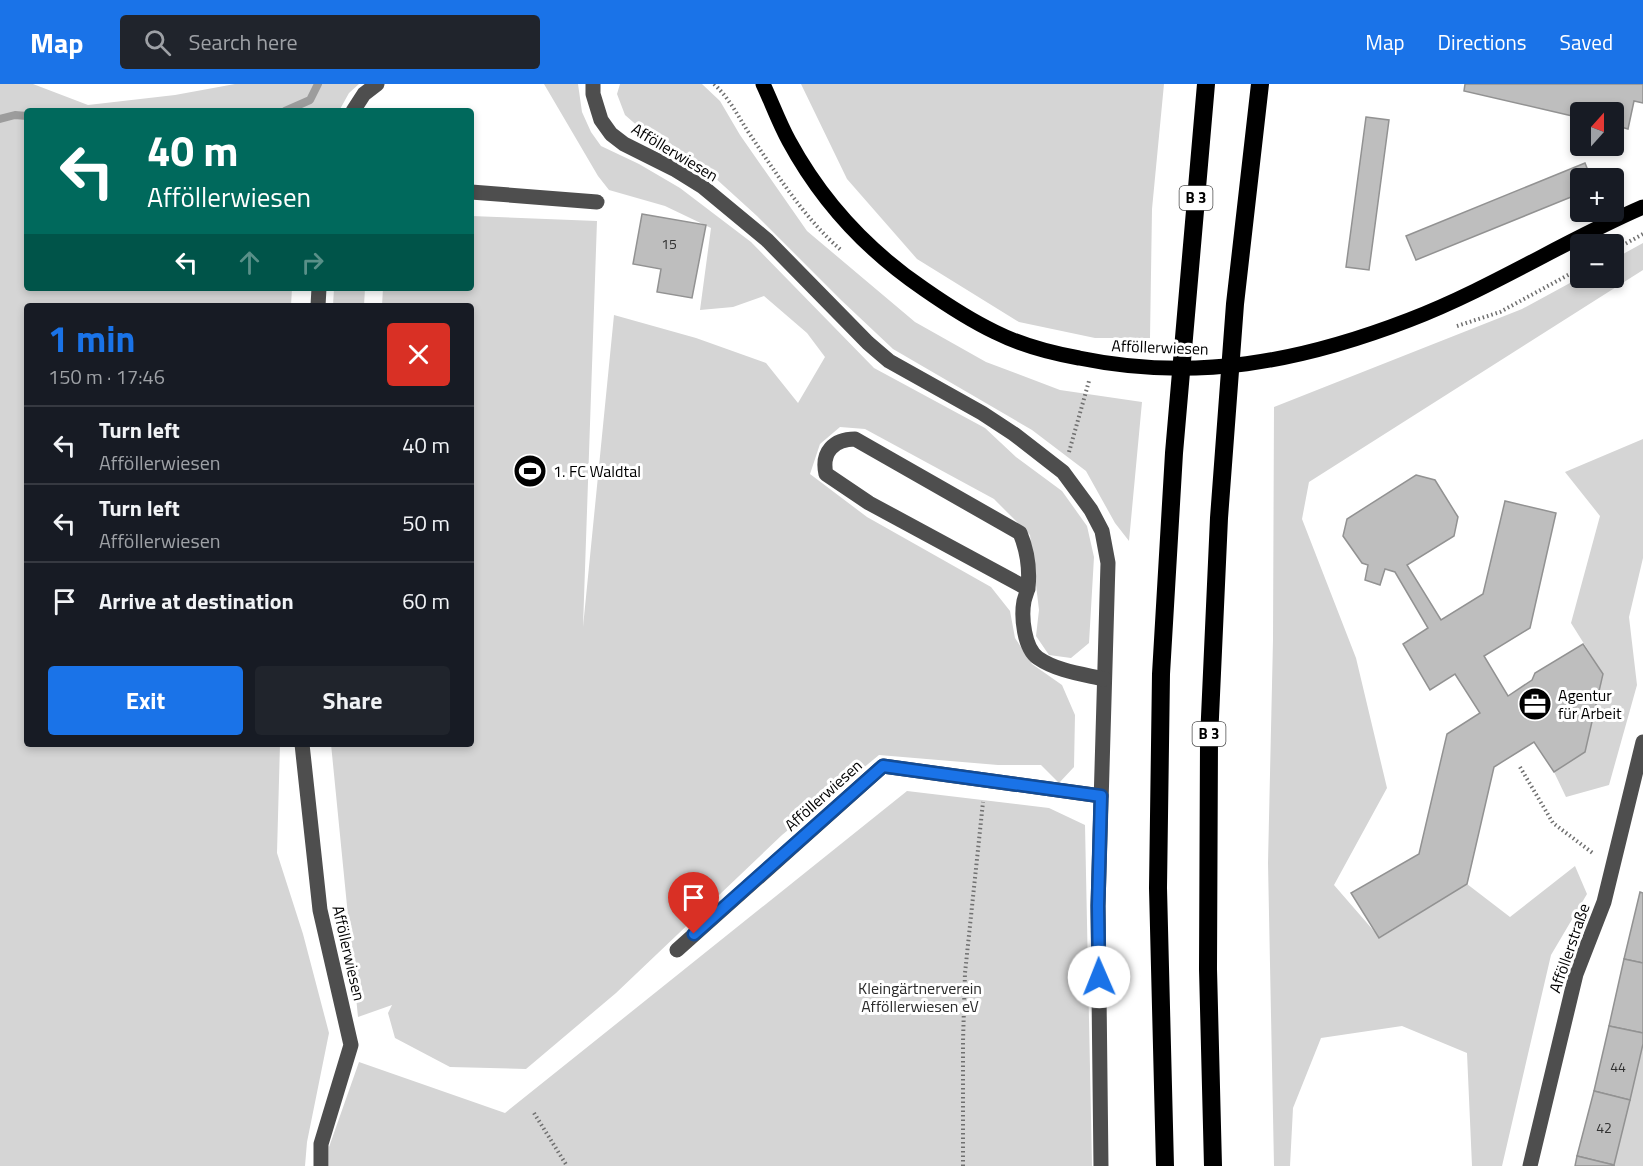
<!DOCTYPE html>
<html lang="en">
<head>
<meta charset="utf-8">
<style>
	body { margin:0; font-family:"Titillium Web",sans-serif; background:#20242c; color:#f1f3f6; height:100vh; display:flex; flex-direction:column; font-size:22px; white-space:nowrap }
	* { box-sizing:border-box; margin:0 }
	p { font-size:20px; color:#9ea1a6 }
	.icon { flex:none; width:33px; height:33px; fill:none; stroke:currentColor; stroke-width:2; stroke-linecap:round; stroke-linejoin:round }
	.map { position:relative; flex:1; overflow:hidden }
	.sheet { position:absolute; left:24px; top:219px; width:450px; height:444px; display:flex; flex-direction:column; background:#171b24; border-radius:6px; box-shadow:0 3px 9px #0003 }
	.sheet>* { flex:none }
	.guide { position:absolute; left:24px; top:24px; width:450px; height:183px; border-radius:6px; box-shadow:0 3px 9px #0003; background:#00695c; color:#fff; overflow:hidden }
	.needle { width:39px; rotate:21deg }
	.controls { position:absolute; left:1570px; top:18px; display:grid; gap:12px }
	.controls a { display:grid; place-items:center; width:54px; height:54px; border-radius:6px; background:#171b24; box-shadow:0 3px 9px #0003; font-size:30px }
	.pin { position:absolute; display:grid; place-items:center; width:51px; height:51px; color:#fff; margin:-62px -26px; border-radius:50% 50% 50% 0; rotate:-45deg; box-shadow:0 0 6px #0007 }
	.pin .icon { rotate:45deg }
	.me { position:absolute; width:66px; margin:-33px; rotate:359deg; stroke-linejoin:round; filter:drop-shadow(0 0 4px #0008) }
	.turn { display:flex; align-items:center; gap:21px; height:126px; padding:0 24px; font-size:27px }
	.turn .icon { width:78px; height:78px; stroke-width:2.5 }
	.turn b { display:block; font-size:42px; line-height:51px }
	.lanes { display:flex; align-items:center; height:57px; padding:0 24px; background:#0003; justify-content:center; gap:30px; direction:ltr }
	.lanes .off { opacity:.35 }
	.round { display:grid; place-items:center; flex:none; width:63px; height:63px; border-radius:6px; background:#20242c }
	.head { display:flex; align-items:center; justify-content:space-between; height:102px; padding:0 24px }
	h1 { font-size:36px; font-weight:700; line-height:45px; color:#1a73e8 }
	.button { display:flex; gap:12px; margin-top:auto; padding:12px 24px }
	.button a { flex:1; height:69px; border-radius:6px; background:#1a73e8; color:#fff; font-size:24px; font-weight:700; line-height:69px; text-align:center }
	.button a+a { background:#20242c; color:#f1f3f6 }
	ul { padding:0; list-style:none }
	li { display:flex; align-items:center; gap:18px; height:78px; padding:0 24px; border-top:2px solid #363941 }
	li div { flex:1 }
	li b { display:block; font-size:22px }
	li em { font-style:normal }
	header { display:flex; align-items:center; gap:36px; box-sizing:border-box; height:84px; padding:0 30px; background:#1a73e8; color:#fff }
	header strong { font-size:28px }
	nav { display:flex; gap:33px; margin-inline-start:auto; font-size:21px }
	.search { width:420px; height:54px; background:#20242c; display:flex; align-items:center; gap:15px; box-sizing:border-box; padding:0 21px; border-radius:6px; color:#9ea1a6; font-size:22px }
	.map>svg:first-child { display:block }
</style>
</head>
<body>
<header>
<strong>Map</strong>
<div class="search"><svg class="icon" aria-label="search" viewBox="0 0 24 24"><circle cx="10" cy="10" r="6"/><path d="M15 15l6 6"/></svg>Search here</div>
<nav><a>Map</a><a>Directions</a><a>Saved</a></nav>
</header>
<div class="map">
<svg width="1643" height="1082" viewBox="0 0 1643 1082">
	<rect width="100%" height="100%" fill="#fff"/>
	<g fill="#d5d5d5">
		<polygon points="0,0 33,0 88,21 175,11 235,0 359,0 349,9 339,27 27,27 27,204 292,204 291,222 27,222 27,660 280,660 277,769 303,850 329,949 307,1058 305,1082 0,1082"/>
		<polygon points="544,0 578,0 582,28 591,48 601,62 639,80 680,104 751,158 874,284 985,344 1016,373 1062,407 1087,442 1094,473 1089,559 1071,574 1049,571 1036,552 1039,526 1030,451 994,415 865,345 840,343 820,360 810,390 867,433 991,503 1010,527 1015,554 1032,580 1062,601 1075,631 1074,683 1059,699 1041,681 998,681 879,671 782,751 616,909 526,985 450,983 395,954 388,929 392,921 358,933 331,660 471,660 471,222 382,222 383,204 471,204 471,132 597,137 583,543 614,231 696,254 766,279 798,319 825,273 807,249 764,212 733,223 700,226 711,144 665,122 609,106 598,92"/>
		<polygon points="620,0 702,0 720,17 740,51 807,147 915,238 986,278 1060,306 1142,318 1129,457 1115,439 1086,387 1032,346 893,265 841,216 757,132 702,82 666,58 648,51 625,31 617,10"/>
		<polygon points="801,0 1164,0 1152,125 1150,254 1095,254 1019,238 917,175 847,95"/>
		<polygon points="1643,159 1643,186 1309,398 1302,435 1356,574 1387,704 1334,801 1380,854 1467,800 1510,833 1575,782 1587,810 1551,871 1502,1082 1472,1082 1467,969 1402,942 1321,954 1293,1024 1290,1082 1274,1082 1268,779 1273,556 1274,323 1522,225 1581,193 1614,194 1614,175"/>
		<polygon points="334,204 365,204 364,222 333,222"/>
		<polygon points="1643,355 1643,474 1629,533 1637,601 1609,701 1566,713 1554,688 1585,668 1603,590 1571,539 1600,432 1565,388"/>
		<polygon points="907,707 1049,724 1085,741 1092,1082 329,1082 329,1063 359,978 505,1029"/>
		<polygon points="1643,960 1643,1082 1614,1082"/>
	</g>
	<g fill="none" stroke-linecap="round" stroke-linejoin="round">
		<g stroke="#9c9c9c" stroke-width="8">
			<polyline points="285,27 310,16 318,0"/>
			<polyline points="0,35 15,31 27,32"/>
		</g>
	</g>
	<g fill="#bebebe" stroke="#929292" stroke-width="1.5">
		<polygon points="1465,0 1643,0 1643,19 1634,17 1628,45 1614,41 1614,28 1581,28 1581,34 1464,7"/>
		<polygon points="1366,33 1389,36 1369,186 1346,183"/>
		<polygon points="1585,79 1591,94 1581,94 1581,109 1416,176 1406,152"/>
		<polygon points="642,130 706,141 692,214 657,208 661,185 633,180"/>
		<polygon points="1416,391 1435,396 1458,433 1454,452 1407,481 1441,536 1483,510 1505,417 1556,429 1530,544 1484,572 1508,612 1532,596 1535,589 1583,560 1603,590 1585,668 1554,688 1534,658 1494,683 1467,800 1379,854 1351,809 1419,770 1447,650 1480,629 1455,590 1430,606 1403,560 1428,544 1395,488 1385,485 1380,501 1365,496 1368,481 1362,479 1343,452 1347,435"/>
		<polygon points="1640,808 1643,809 1643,879 1624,875"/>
		<polygon points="1624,875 1643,879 1643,949 1609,942"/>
		<polygon points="1609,942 1643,949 1643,960 1630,1016 1594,1007"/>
		<polygon points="1594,1007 1630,1016 1614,1081 1577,1072"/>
		<polygon points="1577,1072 1614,1081 1614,1082 1575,1082"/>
	</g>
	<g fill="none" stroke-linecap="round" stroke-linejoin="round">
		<g stroke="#707070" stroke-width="4" stroke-dasharray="1.5 3" stroke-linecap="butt">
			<path d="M714,0C731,16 738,33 751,52C778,92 805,135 842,167"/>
			<polyline points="1614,166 1643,150"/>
			<polyline points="1457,242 1500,228 1581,184"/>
			<polyline points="1069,368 1089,297"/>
			<polyline points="1520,683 1553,739 1594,770"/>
			<polyline points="534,1029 567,1082"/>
			<polyline points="963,1082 963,957 965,889 983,718"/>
		</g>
		<g stroke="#4e4e4e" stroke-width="15">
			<polyline points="593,0 593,10 601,36 611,50 624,60 674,85 703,103 767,156 868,259 889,277 982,329 1014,350 1063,388 1091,426 1102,447 1108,479 1098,822 1101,1082"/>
			<polyline points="353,27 364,10 377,0"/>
			<polyline points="471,108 597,118"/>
			<polyline points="318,222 319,204"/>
			<path d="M1028,505L869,419L826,390C821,368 834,355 855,355L1020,449C1027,466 1030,485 1028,504C1027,508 1025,513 1024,517C1021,533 1024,564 1038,574C1057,587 1082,590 1104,595"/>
			<polyline points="302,660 320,826 351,961 321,1060 321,1082"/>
			<polyline points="677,866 883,682 1101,712"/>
			<polyline points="1530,1082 1576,890 1604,818 1643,658"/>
		</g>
		<path stroke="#000" stroke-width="15" d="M763,0C772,19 779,39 789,57C821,116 868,167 924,205C947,221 970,236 995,248C1021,261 1051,269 1079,274C1195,298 1300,278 1409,236C1490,205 1564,157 1643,123"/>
		<g stroke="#000" stroke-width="18">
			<polyline points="1165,1082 1158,804 1161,590 1174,369 1206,0"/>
			<polyline points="1213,1082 1208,885 1209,655 1219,434 1235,220 1260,0"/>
		</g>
	</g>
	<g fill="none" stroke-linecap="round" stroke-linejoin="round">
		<g stroke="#114b97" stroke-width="15">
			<polyline id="route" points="694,850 883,682 1101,712 1098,822 1099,893"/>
		</g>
		<use href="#route" stroke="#1a73e8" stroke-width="10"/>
	</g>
	<defs>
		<g id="stadium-disc" transform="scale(1.725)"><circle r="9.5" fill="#000" stroke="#fff"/><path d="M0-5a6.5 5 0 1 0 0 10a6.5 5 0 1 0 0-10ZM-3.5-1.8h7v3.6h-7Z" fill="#fff"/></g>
		<g id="office-disc" transform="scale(1.725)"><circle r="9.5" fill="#000" stroke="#fff"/><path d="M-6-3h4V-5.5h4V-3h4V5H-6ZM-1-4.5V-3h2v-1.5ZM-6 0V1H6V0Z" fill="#fff"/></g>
	</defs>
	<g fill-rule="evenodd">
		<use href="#stadium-disc" x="530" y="387"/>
		<use href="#office-disc" x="1535" y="620"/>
	</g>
	<g text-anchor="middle" stroke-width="6" stroke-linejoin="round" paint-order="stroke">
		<g font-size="14" fill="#303030">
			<text x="669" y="165">15</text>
			<text x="1618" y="988">44</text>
			<text x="1604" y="1049">42</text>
		</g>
		<g fill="#fff" stroke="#4c4c4c" stroke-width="1.5">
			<rect x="1179.5" y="102" width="33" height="24" rx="4.5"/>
			<rect x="1192.5" y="638" width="33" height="24" rx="4.5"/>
		</g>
		<g font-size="15" font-weight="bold" fill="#000">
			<text x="1196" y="119">B 3</text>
			<text x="1209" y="655">B 3</text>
		</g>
		<g font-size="16" fill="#000" stroke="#fff">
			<text transform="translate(675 68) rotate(31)" y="6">Afföllerwiesen</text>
			<text transform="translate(1160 263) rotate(2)" y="6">Afföllerwiesen</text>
			<text transform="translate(823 711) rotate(-42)" y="6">Afföllerwiesen</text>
			<text transform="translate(1569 864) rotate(-71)" y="6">Afföllerstraße</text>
			<text transform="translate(349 869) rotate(77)" y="6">Afföllerwiesen</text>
		</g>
		<g font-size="16" fill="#000" stroke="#fff" text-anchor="start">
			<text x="553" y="393">1. FC Waldtal</text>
			<text x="1558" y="617">Agentur<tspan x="1558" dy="18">für Arbeit</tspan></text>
		</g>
		<g font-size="16" fill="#2c2c2c" stroke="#fff">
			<text x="920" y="910">Kleingärtnerverein<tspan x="920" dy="18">Afföllerwiesen eV</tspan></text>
		</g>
	</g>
</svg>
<div class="controls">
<a><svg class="needle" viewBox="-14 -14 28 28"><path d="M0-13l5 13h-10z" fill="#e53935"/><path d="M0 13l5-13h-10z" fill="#9ea1a6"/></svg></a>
<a>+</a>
<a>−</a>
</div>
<div class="pin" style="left:694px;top:850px;background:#d93025"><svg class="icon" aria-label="arrive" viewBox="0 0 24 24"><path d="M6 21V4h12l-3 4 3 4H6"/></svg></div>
<svg class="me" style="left:1099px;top:893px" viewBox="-20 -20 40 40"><circle r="19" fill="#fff"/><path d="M0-13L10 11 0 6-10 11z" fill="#1a73e8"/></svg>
<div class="guide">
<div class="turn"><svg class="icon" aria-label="left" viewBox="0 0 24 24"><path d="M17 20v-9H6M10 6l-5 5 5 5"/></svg><div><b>40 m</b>Afföllerwiesen</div></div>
<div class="lanes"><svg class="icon" aria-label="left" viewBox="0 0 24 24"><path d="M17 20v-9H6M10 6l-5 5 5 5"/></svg><svg class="icon off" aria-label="ahead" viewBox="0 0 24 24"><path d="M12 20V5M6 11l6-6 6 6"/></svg><svg class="icon off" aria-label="right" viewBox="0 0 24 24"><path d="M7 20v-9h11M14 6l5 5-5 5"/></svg></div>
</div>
<section class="sheet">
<div class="head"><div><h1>1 min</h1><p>150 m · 17:46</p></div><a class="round" style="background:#d93025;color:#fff"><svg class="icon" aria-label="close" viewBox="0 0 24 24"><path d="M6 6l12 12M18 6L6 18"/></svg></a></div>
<ul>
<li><svg class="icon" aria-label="left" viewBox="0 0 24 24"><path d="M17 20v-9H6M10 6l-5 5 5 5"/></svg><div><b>Turn left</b><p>Afföllerwiesen</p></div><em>40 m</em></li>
<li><svg class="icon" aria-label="left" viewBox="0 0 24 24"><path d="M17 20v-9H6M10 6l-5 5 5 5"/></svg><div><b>Turn left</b><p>Afföllerwiesen</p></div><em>50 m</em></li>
<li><svg class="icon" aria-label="arrive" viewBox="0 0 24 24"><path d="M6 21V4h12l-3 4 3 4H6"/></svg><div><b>Arrive at destination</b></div><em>60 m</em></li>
</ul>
<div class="button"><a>Exit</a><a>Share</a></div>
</section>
</div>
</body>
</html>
